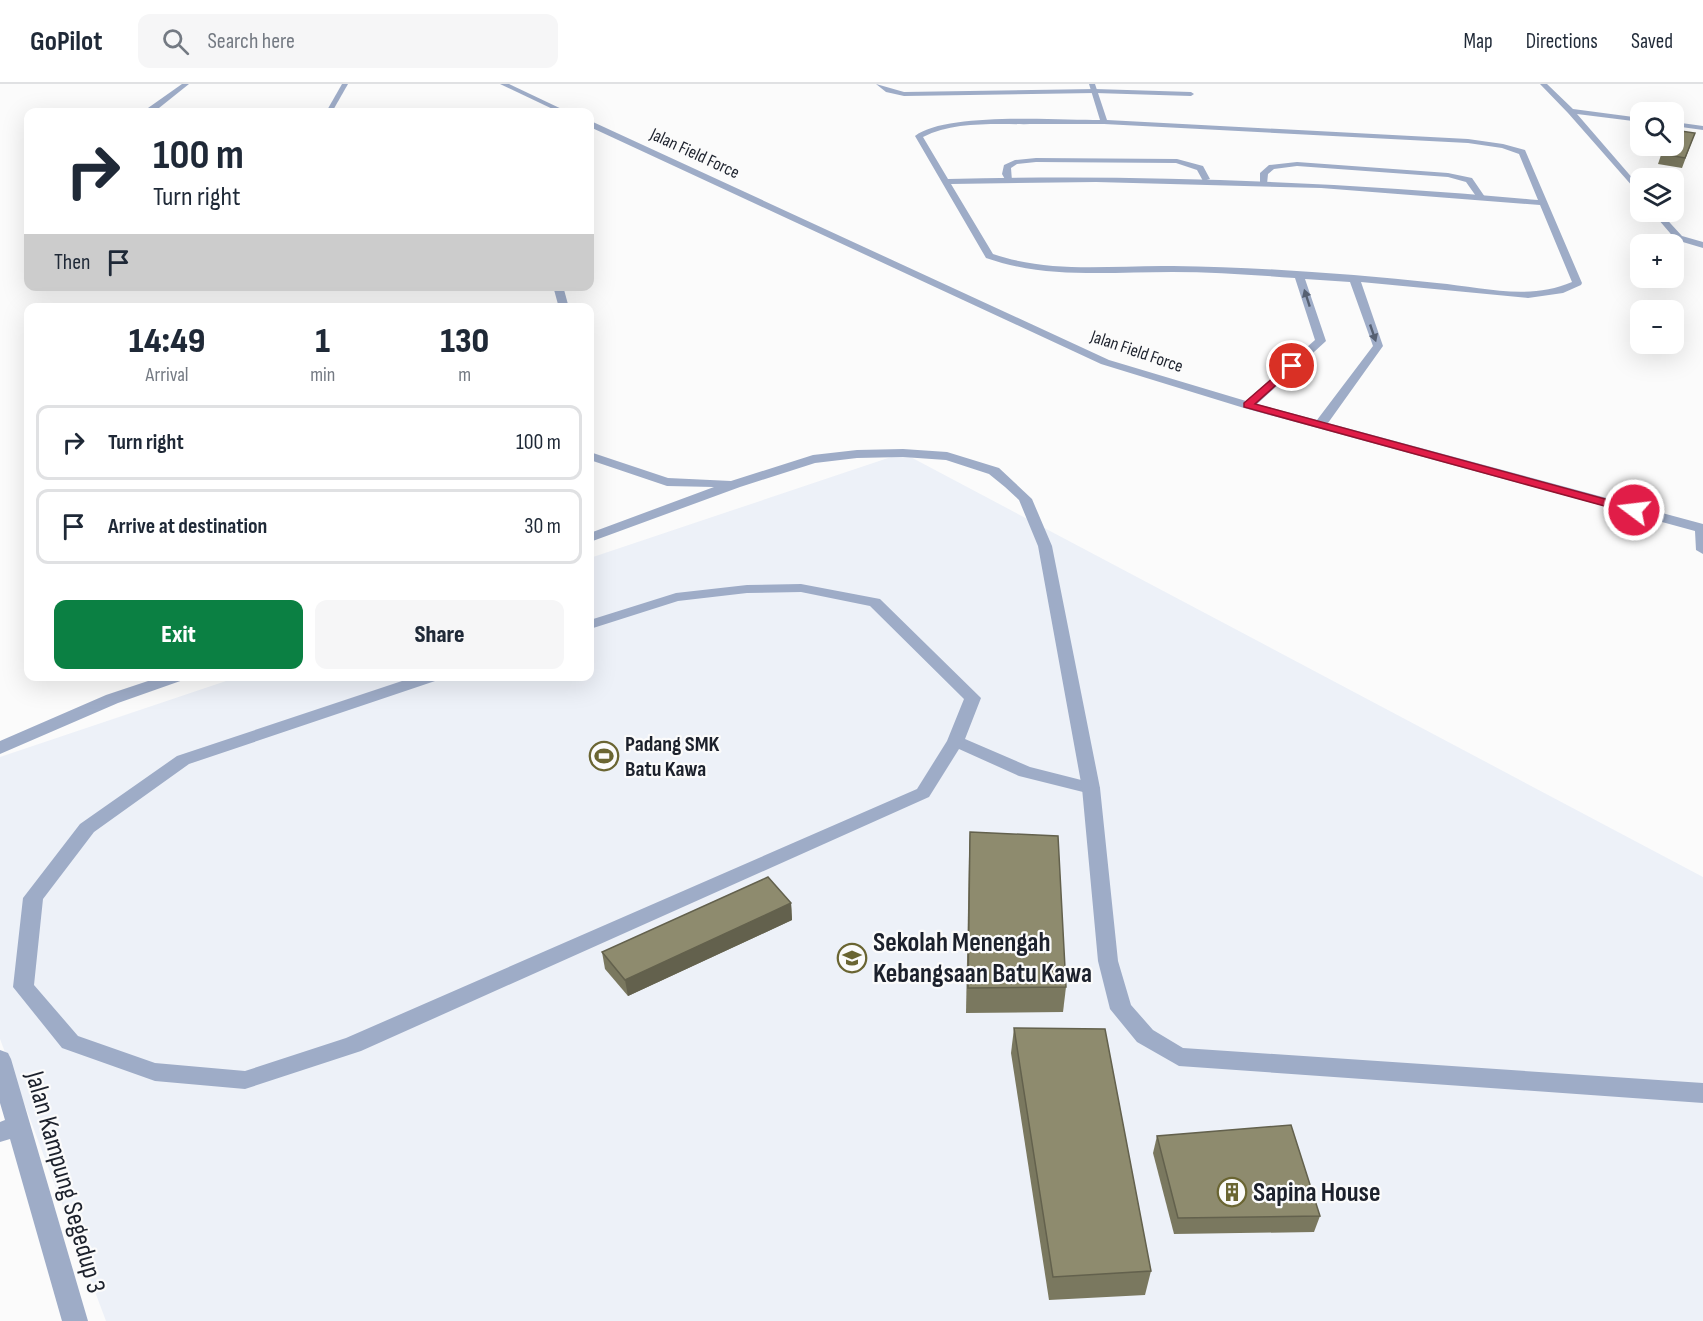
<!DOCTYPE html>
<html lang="en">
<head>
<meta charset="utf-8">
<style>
	body { margin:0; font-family:"Sofia Sans Condensed",sans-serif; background:#f6f6f7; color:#1f2937; height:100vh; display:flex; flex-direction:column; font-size:22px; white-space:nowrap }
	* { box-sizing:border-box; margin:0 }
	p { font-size:20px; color:#747a83 }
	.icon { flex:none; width:33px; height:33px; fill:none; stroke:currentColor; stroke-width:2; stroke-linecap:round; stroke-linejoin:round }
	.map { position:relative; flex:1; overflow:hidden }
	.panel { position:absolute; left:24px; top:219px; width:570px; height:378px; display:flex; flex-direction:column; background:#fff; border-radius:12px; box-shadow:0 6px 24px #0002 }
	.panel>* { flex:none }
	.banner { position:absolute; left:24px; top:24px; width:570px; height:183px; border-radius:12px; box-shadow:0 6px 24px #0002; background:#fff; color:#1f2937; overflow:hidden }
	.fabs { position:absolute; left:1630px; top:18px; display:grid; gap:12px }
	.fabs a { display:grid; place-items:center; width:54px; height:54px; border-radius:12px; background:#fff; box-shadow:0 6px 24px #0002; font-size:30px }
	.pin { position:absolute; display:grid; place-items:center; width:51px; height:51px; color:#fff; margin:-26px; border:3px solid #fff; border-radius:50%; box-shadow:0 2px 6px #0007 }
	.me { position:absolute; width:66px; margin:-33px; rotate:285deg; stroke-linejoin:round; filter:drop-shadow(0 0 4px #0008) }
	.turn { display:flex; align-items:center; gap:21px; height:126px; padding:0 30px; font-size:27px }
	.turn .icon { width:78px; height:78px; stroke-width:2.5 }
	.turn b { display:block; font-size:42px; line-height:51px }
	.then { display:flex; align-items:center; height:57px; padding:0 30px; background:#0003; gap:12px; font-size:22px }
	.eta { display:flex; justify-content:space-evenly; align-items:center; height:102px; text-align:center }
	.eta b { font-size:36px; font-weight:800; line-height:42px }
	.primary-button { display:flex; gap:12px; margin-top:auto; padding:12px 30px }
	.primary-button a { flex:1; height:69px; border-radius:12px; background:#0b8043; color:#fff; font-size:24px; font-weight:800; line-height:69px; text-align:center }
	.primary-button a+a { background:#f6f6f7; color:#1f2937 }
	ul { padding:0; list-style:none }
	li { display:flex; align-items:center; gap:18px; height:75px; margin:0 12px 9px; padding:0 18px; border:3px solid #e0e1e3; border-radius:12px }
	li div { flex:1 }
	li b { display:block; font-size:22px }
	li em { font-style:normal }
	header { display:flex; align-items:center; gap:36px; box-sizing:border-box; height:84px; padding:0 30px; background:#fff; border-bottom:2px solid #e0e1e3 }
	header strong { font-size:28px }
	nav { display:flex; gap:33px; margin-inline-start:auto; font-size:21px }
	.search { width:420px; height:54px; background:#f6f6f7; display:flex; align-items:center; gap:15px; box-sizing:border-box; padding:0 21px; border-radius:12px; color:#747a83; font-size:22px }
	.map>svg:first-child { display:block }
</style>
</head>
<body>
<header>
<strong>GoPilot</strong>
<div class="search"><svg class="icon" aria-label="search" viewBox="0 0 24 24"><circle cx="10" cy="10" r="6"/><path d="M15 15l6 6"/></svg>Search here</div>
<nav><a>Map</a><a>Directions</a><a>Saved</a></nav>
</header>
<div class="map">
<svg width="1703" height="1237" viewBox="0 0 1703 1237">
	<rect width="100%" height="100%" fill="#fbfbfb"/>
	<polygon fill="#edf1f8" points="903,369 1703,793 1703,1237 106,1237 0,955 0,673 238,593 590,592 590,474"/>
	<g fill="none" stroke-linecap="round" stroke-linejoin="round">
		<g fill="#9eacc7" fill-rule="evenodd">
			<polygon points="876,0 904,8 1095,5 1191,8 1194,10 1191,12 1095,9 904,12 886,8"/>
			<polygon points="1036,74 1177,75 1203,82 1210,95 1203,97 1197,86 1176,79 1036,78 1017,80 1011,84 1012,97 1006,97 1002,90 1004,81 1015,76"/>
			<polygon points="1297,78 1448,89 1472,94 1485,113 1478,115 1466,98 1448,93 1297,82 1274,85 1268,90 1267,100 1260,98 1260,89 1269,81"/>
			<polygon points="801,500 880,515 981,614 965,655 1030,683 1097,700 1100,704 1097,708 1091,710 1019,692 959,665 929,713 361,967 245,1005 155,997 62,964 13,903 23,814 80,740 177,672 417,592 443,592 441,595 189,680 94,748 43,815 34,901 78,952 155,979 245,987 346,954 917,705 947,657 964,615 870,522 801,508 747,509 678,517 590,545 590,536 676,509 747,501"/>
		</g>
		<g fill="#9eacc7" fill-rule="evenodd">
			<polygon points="182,0 189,0 154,28 148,28 148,24"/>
			<polygon points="342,0 348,0 332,28 326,28"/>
			<polygon points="500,0 509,0 568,28 559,28"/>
			<path d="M1089,0H1095L1107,36L1468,55L1503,60L1525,66L1582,199L1581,201L1563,209L1528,214L1361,198L1383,262L1328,339L1703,440V470L1696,466L1695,447L1244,324L1101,280L590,43V38H593L1109,276L1246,317L1315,256L1295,194C1254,191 1213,188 1172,188C1108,188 1047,195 986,174L915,52C945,28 1059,36 1100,36ZM1036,40H1104L1468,59L1502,64L1519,70L1538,116C1341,98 1146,90 948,95L923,53C956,36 1001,41 1036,40ZM1096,98L1321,104L1540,121L1572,198C1529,217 1481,203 1437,199C1350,190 1261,183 1173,182C1112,181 1052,190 993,170L951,100ZM1305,195L1350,198L1373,262L1317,336L1257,320L1326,257Z"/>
			<polygon points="1540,0 1547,0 1573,25 1641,34 1641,38 1577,30 1641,104 1641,112 1568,29"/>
			<polygon points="1674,38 1703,42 1703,46 1674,42"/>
			<polygon points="1652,128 1660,128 1682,152 1703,158 1703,164 1676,156"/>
			<polygon points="553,202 563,202 569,224 559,224"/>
			<polygon points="903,365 947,368 999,384 1032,415 1052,462 1100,704 1118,877 1131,921 1153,946 1183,964 1703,999 1703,1019 1179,982 1137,958 1110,925 1098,877 1082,704 1038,462 1019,416 1005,403 989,390 946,376 903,373 857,374 815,379 740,403 590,458 590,449 714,403 667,402 590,376 590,368 668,394 731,397 813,371 857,366"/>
			<polygon points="163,592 188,592 186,595 118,619 0,670 0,657 106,611"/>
			<polygon points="0,966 8,969 11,975 88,1237 62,1237 10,1055 0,1058 0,1038 5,1036 0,1019"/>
		</g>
	</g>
	<g fill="#7a785f">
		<polygon points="1695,49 1682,84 1658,80 1664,62 1674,62"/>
		<polygon points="970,748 1066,903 1063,928 966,929 969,772"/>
		<polygon points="791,819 792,836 628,912 605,885 602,868"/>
		<polygon points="1014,944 1151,1187 1145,1211 1049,1216 1011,969"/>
		<polygon points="1157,1052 1320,1132 1314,1148 1174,1150 1153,1069"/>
	</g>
	<polygon fill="#63614d" points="791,819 792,836 628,912 625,896"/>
	<g fill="#8e8b6e" stroke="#63614d" stroke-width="1.5">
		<polygon points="1674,46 1695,49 1685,74 1662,70 1664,62 1674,62"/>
		<polygon points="970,748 1058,752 1066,903 968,904"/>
		<polygon points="768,793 791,819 625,896 602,868"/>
		<polygon points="1014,944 1105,945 1151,1187 1053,1193"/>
		<polygon points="1291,1041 1320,1132 1178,1134 1157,1052"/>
	</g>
	<defs><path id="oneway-solid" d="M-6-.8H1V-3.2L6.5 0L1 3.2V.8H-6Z" transform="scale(1.5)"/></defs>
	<g fill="#566072">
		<use href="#oneway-solid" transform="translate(1307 214) rotate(-108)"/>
		<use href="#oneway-solid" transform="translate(1373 249) rotate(71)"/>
	</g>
	<polygon fill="#e11d48" stroke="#92132f" stroke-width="1.5" points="1289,280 1297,282 1255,320 1638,424 1640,426 1634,429 1630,429 1244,323 1244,319"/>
	<defs>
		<g id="stadium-ring" transform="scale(1.5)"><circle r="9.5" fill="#fbfbfb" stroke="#6a6532" stroke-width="1.5"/><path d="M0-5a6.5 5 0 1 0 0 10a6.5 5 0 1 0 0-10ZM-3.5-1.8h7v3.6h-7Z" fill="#6a6532"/></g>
		<g id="school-ring" transform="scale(1.5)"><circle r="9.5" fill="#fbfbfb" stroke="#6a6532" stroke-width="1.5"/><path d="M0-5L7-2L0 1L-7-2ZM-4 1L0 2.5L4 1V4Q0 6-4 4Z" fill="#6a6532"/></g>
		<g id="building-ring" transform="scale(1.5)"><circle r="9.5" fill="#fbfbfb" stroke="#6a6532" stroke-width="1.5"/><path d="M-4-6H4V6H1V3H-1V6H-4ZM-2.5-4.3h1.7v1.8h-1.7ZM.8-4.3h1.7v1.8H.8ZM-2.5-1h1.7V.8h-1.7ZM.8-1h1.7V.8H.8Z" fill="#6a6532"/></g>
	</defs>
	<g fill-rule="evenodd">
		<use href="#stadium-ring" x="604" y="672"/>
		<use href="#school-ring" x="852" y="874"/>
		<use href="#building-ring" x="1232" y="1108"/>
	</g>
	<g text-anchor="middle" stroke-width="4.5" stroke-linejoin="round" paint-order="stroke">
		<g font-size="18" fill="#1c212c" stroke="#fbfbfb">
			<text transform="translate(695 69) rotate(25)" y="6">Jalan Field Force</text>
			<text transform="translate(1137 267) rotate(19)" y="6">Jalan Field Force</text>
		</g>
		<g font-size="22" font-weight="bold" fill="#1c212c" stroke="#fbfbfb" text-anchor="start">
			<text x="625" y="667">Padang SMK<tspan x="625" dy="25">Batu Kawa</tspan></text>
		</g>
		<g font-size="27" font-weight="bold" fill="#1c212c" stroke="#fbfbfb" text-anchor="start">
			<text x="873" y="867">Sekolah Menengah<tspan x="873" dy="31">Kebangsaan Batu Kawa</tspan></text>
			<text x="1253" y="1117">Sapina House</text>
		</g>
		<g font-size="27" fill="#1c212c" stroke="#fbfbfb">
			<text transform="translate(66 1098) rotate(74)" y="9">Jalan Kampung Segedup 3</text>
		</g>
	</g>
</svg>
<div class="fabs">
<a><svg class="icon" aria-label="search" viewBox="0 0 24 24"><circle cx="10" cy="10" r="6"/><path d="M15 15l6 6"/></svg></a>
<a><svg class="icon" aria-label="layers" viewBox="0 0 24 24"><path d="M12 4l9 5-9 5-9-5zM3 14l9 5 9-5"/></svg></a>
<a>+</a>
<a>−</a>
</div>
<div class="pin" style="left:1292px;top:282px;background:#d93025"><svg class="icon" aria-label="arrive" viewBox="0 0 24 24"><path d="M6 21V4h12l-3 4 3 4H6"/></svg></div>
<svg class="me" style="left:1634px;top:426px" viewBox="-20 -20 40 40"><circle r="17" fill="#e11d48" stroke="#fff" stroke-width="3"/><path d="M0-11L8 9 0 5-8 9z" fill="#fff"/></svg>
<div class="banner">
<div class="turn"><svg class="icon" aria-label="right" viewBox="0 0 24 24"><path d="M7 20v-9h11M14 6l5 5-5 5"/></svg><div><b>100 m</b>Turn right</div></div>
<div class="then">Then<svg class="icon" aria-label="arrive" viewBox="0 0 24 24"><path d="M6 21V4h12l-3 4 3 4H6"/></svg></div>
</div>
<section class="panel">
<div class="eta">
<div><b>14:49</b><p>Arrival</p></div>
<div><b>1</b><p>min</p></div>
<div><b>130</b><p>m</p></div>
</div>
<ul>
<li><svg class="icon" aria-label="right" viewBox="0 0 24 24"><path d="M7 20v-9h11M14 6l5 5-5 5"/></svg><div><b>Turn right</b></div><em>100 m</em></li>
<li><svg class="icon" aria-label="arrive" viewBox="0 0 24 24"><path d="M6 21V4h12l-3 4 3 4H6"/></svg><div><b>Arrive at destination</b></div><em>30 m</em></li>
</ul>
<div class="primary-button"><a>Exit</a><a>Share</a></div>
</section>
</div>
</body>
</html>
